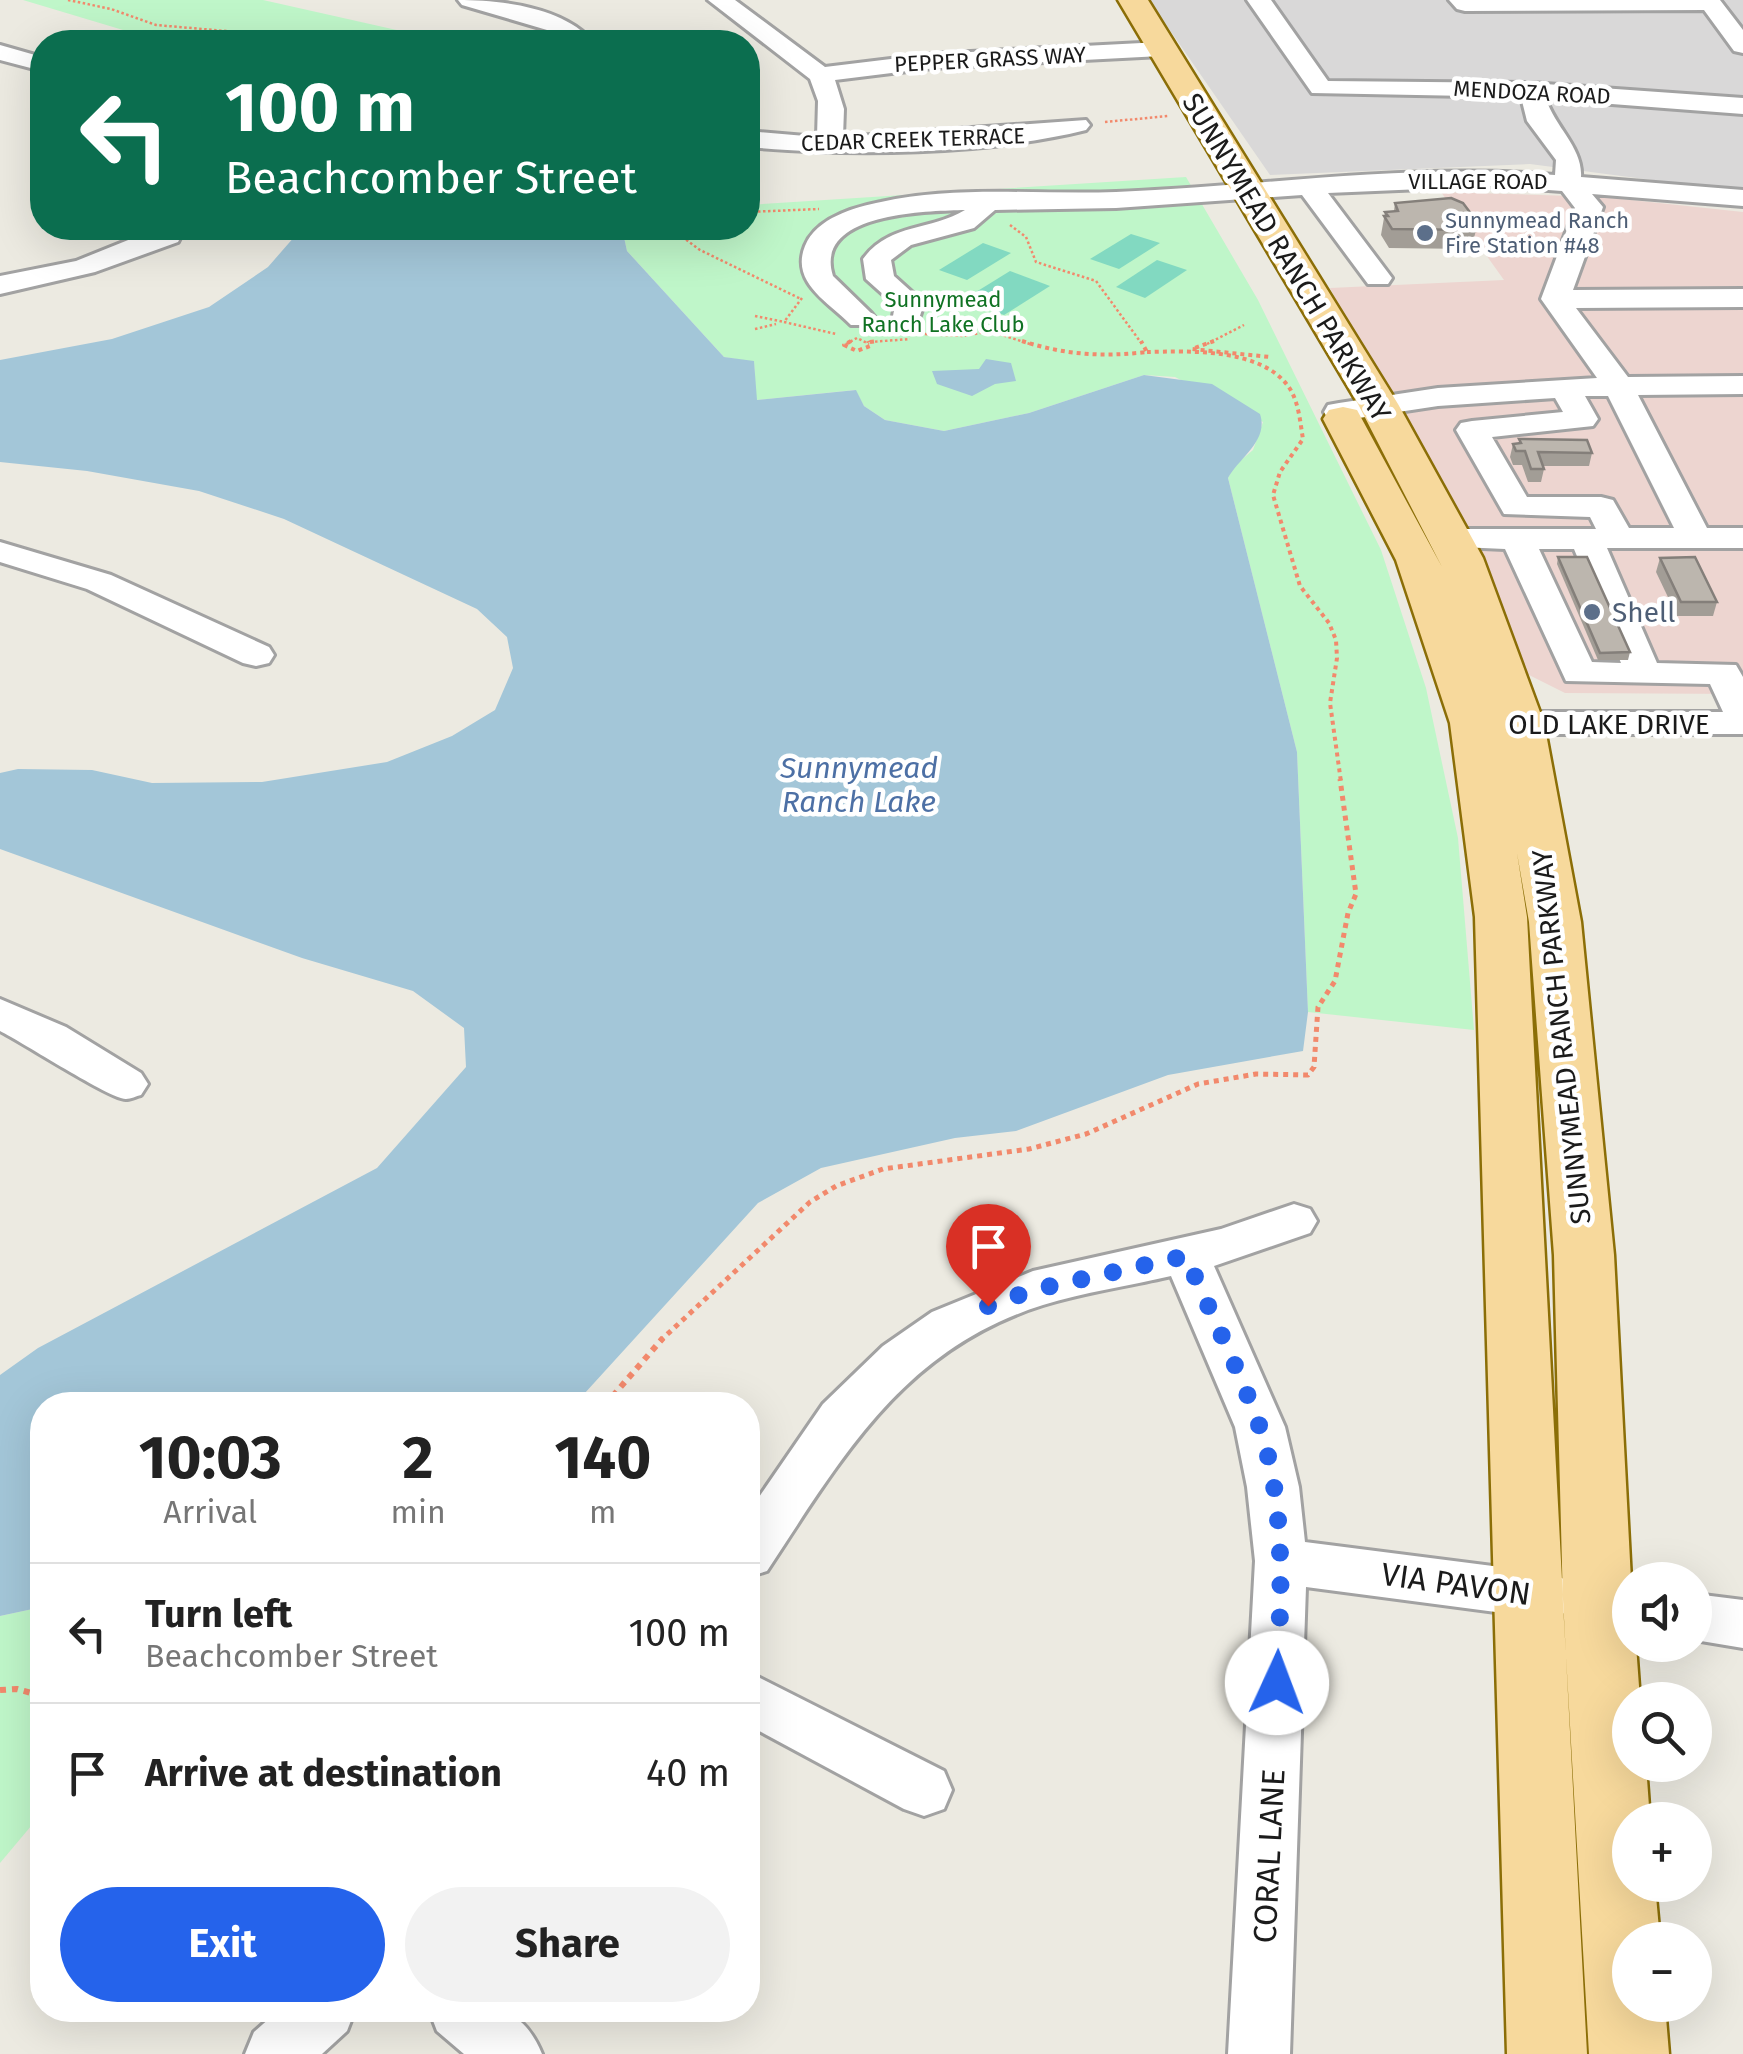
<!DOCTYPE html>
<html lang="en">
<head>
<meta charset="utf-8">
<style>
	body { margin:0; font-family:"Fira Sans",sans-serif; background:#f2f2f2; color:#222; height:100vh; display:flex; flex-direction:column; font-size:38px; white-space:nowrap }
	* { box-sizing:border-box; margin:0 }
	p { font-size:32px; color:#767676 }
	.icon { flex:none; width:55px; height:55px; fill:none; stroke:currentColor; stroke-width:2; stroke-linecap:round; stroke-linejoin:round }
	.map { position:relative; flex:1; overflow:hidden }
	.side { position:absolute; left:30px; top:1392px; width:730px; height:630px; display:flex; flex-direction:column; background:#fff; border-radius:40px; box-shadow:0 10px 40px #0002 }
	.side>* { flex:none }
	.guide { position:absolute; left:30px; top:30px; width:730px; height:210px; border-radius:40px; box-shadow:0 10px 40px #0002; background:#0b6e4f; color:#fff; overflow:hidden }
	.controls { position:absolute; left:1612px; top:1562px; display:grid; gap:20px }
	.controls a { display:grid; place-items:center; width:100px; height:100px; border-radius:50%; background:#fff; box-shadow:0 10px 40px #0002; font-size:50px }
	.pin { position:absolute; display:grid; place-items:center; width:85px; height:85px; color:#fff; margin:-102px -42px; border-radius:50% 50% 50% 0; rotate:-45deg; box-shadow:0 0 10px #0007 }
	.pin .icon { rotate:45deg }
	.me { position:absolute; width:110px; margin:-55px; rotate:2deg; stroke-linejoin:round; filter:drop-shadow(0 0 8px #0008) }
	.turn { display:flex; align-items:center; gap:35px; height:210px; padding:0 30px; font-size:45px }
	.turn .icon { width:130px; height:130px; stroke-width:2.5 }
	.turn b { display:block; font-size:70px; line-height:85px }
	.eta { display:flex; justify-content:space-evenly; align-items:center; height:170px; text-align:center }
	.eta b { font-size:60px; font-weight:700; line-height:70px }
	.primary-button { display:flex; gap:20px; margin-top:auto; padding:20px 30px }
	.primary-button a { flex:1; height:115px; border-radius:60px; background:#2563eb; color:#fff; font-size:40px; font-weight:700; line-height:115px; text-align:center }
	.primary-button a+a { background:#f2f2f2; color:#222 }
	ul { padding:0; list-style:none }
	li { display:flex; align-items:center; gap:30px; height:140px; padding:0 30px; border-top:2px solid #e0e0e0 }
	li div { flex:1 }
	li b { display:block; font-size:38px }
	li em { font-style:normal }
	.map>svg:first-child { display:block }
</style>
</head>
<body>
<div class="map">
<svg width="1743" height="2054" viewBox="0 0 1743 2054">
	<rect width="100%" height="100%" fill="#eceae1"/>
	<polygon fill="#d9d8d8" points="1149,0 1743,0 1743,192 1530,164 1270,175"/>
	<polygon fill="#edd5d0" points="1441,192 1603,197 1743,212 1743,694 1565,693 1525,673 1330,288 1504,280"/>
	<g fill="#bff6c9">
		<polygon points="23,0 263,0 450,42 163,42"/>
		<polygon points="1186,177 1258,300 1381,550 1426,688 1458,838 1474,1030 1308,1012 1297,752 1228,478 1234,466 1253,450 1263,422 1175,377 1144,375 1029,413 944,431 885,420 864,406 855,390 756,400 754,362 724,357 627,251 622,228 748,228 748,205"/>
		<polygon points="42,1607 42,1813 0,1863 0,1616"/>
	</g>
	<g fill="#82d9c1">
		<polygon points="1131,234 1160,243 1119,269 1090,259"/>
		<polygon points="983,243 1011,253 967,280 939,270"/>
		<polygon points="1157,260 1187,270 1145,298 1116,287"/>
		<polygon points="1010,271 1050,286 1004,315 963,300"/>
	</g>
	<g fill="#a3c6d8">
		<path d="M302,228H622L627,251L724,357L754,361L757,400L856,390L864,406L885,420L944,431L1029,413L1144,375L1212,384L1260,414C1269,441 1239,458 1228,478L1297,752L1308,1012L1303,1051L1168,1075L1016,1131L955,1138L821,1168L758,1203L574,1405H42V1607L0,1616V1375L38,1348L377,1168L466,1067L464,1028L413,991L302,958L0,849V773L18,769L92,770L152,783L262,782L387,762L452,736L495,710L513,668L507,637L477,609L284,519L199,491L87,471L0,462V360L112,339L209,307L268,267Z"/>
		<polygon points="986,359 1011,363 1016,381 995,384 972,396 937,384 932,371 979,369"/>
	</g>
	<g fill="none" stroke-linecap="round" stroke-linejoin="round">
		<g stroke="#a2a2a2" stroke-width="6">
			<g id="minor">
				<path d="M458,0C500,0 564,7 593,42H566L547,30L462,5Z"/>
				<path d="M708,0H735L825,67L932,54L1161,42L1173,49L1161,56L932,68L835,80L844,109L843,137L1086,120L1090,125L1086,130C986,155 850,156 748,147V131L817,137L818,101L810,79Z"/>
				<path d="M1247,0H1271L1328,81L1531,83L1743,98V114L1546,99C1555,127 1583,148 1581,177L1743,190V206L1592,194L1603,207L1573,290L1743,289V307L1576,308L1628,377L1743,376V394L1638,395L1707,528H1743V548H1607L1657,663L1736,665L1743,677V734H1489L1476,731L1471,723L1476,715L1489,712H1723L1710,684L1566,681L1505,549L1438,546L1433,539L1438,532L1450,529H1596L1590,517L1504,514L1456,430L1461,423L1472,421L1563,412L1555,398L1438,406L1339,421L1328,419L1324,412L1328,405L1339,403L1438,388L1597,378L1541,299L1575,208L1562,191L1493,186L1328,193L1392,278L1388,284H1368L1302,195L1116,208L995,210L974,228L911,245L891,260L894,276L924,303L918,322H898L893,316L895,305L866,279L863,259C889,223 930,231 965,210C926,211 813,213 833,276L871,313L876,319L871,325H851C830,303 790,283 805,246C816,218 855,207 881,202C957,185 1038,195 1116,192C1263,186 1408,163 1555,175L1556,160L1527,121L1521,97L1312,93ZM1585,396H1608L1674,528H1629L1613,500L1601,497H1527L1492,437L1593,426L1598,419ZM1539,549H1574L1621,663L1592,662Z"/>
				<polygon points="1449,0 1720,0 1743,30 1743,53 1734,51 1704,10 1465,11 1457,9"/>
				<polygon points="0,45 42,57 42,71 0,60"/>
				<polygon points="158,228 185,228 178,242 95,272 0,294 0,276 76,261"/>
				<polygon points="0,542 111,575 269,647 274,655 269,663 256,666 243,663 87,589 0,562"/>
				<path d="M0,999L66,1027L141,1073L148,1084L141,1095C136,1096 131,1099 126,1099C112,1100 22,1042 0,1031Z"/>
				<path d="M1294,1204L1310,1209L1317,1221L1310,1233L1214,1266L1285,1427L1299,1487L1305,1542L1548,1573L1567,1580L1575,1596L1567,1612L1548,1619L1306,1587L1290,2054H1228L1255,1561L1247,1487L1235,1427L1171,1276C1129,1286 1084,1292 1043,1305C903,1349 843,1456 767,1571L748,1577V1513L823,1404L883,1346L932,1312L1033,1271L1221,1229Z"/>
				<polygon points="1695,1594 1743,1600 1743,1648 1695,1640"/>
				<polygon points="748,1672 944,1771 952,1790 944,1809 924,1816 904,1809 748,1725"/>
				<polygon points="279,2010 355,2010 347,2031 322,2054 245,2054 254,2032"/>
				<path d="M429,2010C482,2010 518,1996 542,2054H464L437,2031Z"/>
			</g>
		</g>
		<g stroke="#8b6e07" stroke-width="5">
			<polygon id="major" points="1118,0 1148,0 1398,404 1483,558 1544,723 1581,922 1614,1255 1631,1580 1630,1645 1636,1645 1640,1700 1630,1700 1630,1765 1646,1765 1650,1820 1630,1820 1630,1885 1655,1885 1660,1940 1630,1940 1630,2005 1665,2005 1669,2054 1589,2054 1563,1604 1554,1255 1529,922 1517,853 1527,917 1587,2054 1507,2054 1475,917 1450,723 1396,560 1323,419 1329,410 1343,407 1357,410 1442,567 1358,404"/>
		</g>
		<g stroke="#f2896c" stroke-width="2.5" stroke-dasharray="2.5 2.5" stroke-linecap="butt">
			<polyline points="68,0 111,9 156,25 307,38 295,42"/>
			<polyline points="307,38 359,42"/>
			<polyline points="1105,122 1168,116"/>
			<polyline points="748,212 819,209"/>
			<polyline points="1010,225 1026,237 1036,262 1096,281 1142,344"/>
			<polyline points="670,228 700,250 801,299"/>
			<polyline points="802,298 784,322 836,334"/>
			<polyline points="755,316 784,322"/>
			<polyline points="755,329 776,324"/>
			<polyline points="925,334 964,336 990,331 1030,344"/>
			<polyline points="870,342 910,339"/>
			<polyline points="846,344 857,338 869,344"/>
			<polyline points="1207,344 1244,325"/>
		</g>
		<g stroke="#f2896c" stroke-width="4" stroke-dasharray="4 4" stroke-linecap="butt">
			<polyline points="851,341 844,345 857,351 870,346 868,341"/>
			<path d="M1022,341C1066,355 1102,357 1147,352L1141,341"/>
			<polyline points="1214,341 1192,349 1270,357"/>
			<polyline points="870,342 878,341"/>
			<path d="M1147,352C1189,351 1260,348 1288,386C1299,401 1300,422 1303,439L1280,472L1273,495L1300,586L1329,623L1336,640L1337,658L1330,703L1341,782"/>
		</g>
		<polyline stroke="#f2896c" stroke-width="5" stroke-dasharray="5 5" stroke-linecap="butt" points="660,1341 810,1202 836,1186 883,1169 1029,1149 1086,1134 1198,1084 1256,1074 1308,1075 1314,1067 1318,1007 1335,981 1348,913 1356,894 1340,779"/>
		<g stroke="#f2896c" stroke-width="6" stroke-dasharray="6 6" stroke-linecap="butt">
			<polyline points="605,1405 663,1338"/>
			<polyline points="0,1690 17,1689 42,1696"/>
		</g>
		<use href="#minor" fill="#fff" fill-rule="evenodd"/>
		<use href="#major" fill="#f7d99c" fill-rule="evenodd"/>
	</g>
	<g fill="#a29d96">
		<polygon points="1395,203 1478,223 1471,249 1389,248 1381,235 1385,212 1394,211"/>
		<polygon points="1519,439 1592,453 1589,466 1543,466 1544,469 1541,482 1528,482 1522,465 1513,465 1510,457 1513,444 1519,443"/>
		<polygon points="1558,557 1630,652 1628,660 1598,660 1557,564"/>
		<polygon points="1660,558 1717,602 1713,616 1677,616 1656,572"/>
	</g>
	<g fill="#bcb6ae" stroke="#847f7a" stroke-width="2.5">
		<polygon points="1451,198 1463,203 1478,223 1473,223 1475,230 1392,229 1384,216 1388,216 1385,212 1398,211 1395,203"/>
		<polygon points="1519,439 1587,440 1592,453 1538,452 1544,469 1531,469 1525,451 1516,451 1513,444 1521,443"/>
		<polygon points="1558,557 1587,557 1630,652 1600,653"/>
		<polygon points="1695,557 1717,602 1681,602 1660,558"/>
	</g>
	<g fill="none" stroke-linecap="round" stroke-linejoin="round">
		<path stroke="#2563eb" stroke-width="18" stroke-dasharray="0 32.4" d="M988,1306L1033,1290L1186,1256C1210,1312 1238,1367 1259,1425C1287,1506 1281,1599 1277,1683"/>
	</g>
	<g fill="#5c6f8a" stroke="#fff" stroke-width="4">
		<circle cx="1425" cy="233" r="10"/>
		<circle cx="1592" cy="612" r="10"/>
	</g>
	<g text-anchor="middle" stroke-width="9" stroke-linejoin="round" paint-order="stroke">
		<g font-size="22" fill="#1b1b1b" stroke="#fff">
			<text transform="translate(990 59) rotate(-3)" y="8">PEPPER GRASS WAY</text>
			<text transform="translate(1532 92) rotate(3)" y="8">MENDOZA ROAD</text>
			<text transform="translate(913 139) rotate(-2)" y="8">CEDAR CREEK TERRACE</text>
			<text x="1478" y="189">VILLAGE ROAD</text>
		</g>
		<g font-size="22" fill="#4e5e75" stroke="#fff" text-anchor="start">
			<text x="1445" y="228">Sunnymead Ranch<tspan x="1445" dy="25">Fire Station #48</tspan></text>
		</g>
		<g font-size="22" fill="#107223" stroke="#fff">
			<text x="943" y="307">Sunnymead<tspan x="943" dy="25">Ranch Lake Club</tspan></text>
		</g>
		<g font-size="28" fill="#1b1b1b" stroke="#fff">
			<text transform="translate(1287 257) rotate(59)" y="10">SUNNYMEAD RANCH PARKWAY</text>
			<text x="1609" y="734">OLD LAKE DRIVE</text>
			<text transform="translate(1561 1037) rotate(-96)" y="10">SUNNYMEAD RANCH PARKWAY</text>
		</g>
		<g font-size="28" fill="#4e5e75" stroke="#fff" text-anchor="start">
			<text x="1612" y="622">Shell</text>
		</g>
		<g font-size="30" font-style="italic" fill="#4d70a5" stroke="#fff">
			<text x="859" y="778">Sunnymead<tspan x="859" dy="34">Ranch Lake</tspan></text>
		</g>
		<g font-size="32" fill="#1b1b1b" stroke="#fff">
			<text transform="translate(1456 1584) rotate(8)" y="11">VIA PAVON</text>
			<text transform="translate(1269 1856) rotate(-87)" y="11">CORAL LANE</text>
		</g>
	</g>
</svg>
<div class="controls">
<a><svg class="icon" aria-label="sound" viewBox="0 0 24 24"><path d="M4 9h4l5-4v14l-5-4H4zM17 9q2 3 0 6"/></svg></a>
<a><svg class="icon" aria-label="search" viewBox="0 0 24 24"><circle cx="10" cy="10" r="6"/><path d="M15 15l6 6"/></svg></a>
<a>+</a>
<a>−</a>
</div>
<div class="pin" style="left:988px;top:1306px;background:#d93025"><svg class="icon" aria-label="arrive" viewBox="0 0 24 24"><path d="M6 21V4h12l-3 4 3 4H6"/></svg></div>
<svg class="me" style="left:1277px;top:1683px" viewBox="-20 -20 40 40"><circle r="19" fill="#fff"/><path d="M0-13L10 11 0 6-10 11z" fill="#2563eb"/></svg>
<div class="guide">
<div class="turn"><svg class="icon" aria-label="left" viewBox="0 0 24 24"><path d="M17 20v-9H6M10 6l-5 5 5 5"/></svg><div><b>100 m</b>Beachcomber Street</div></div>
</div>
<section class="side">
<div class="eta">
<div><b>10:03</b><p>Arrival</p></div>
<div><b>2</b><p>min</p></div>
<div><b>140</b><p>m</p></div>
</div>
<ul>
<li><svg class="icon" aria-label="left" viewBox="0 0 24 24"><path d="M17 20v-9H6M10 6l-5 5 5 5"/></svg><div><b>Turn left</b><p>Beachcomber Street</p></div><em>100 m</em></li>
<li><svg class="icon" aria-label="arrive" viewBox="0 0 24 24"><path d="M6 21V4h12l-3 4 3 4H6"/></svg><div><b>Arrive at destination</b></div><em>40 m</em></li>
</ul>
<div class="primary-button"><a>Exit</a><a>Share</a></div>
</section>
</div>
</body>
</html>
